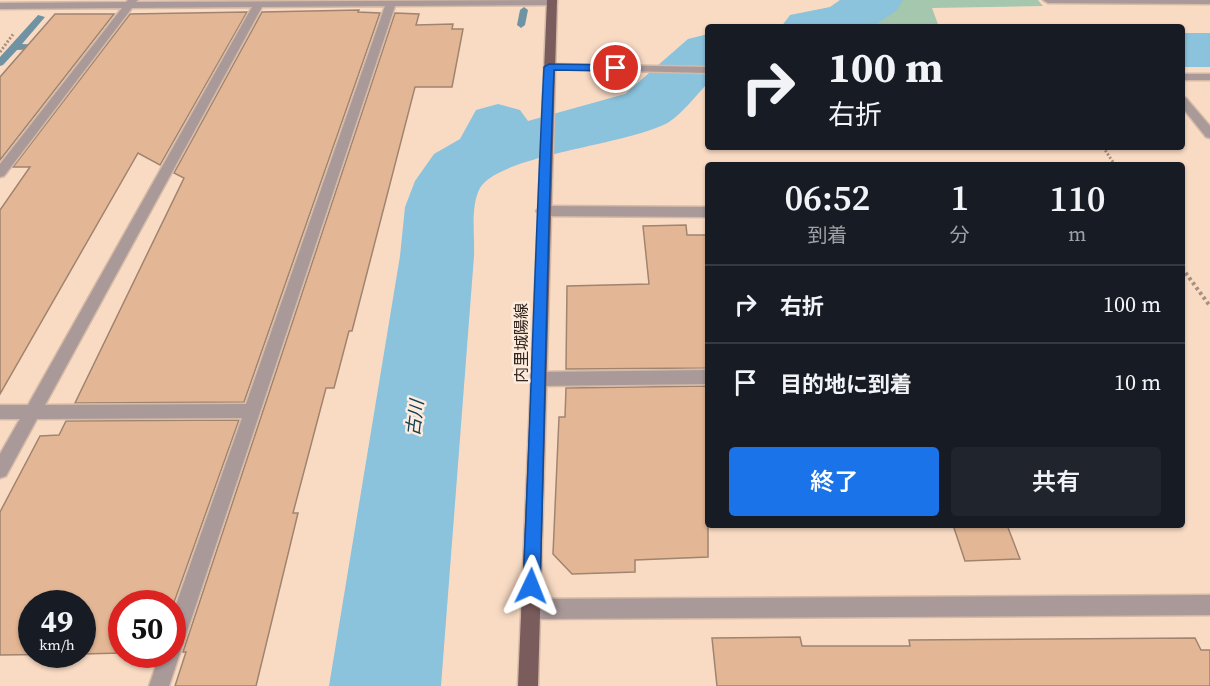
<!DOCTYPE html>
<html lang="ja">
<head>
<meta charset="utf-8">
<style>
	body { margin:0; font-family:"Source Serif 4","Noto Sans JP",serif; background:#20242c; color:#f1f3f6; height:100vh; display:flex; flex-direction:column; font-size:22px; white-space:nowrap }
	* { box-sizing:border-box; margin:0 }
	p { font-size:20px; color:#9ea1a6 }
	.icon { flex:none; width:33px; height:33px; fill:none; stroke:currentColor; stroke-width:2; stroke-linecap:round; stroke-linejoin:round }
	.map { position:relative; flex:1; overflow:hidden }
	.drawer { position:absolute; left:705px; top:162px; width:480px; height:366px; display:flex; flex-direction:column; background:#171b24; border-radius:6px; box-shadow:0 2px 4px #0004 }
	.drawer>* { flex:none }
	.top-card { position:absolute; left:705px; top:24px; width:480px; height:126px; border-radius:6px; box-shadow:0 2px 4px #0004; background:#171b24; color:#f1f3f6; overflow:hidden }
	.speed { position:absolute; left:18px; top:590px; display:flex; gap:12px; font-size:30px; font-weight:700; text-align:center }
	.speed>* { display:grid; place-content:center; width:78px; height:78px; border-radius:50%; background:#171b24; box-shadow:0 2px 4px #0004; line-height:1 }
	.speed small { font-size:15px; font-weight:400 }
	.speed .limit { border:9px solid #d22; background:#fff; color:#111 }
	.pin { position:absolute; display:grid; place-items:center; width:51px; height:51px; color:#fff; margin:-26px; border:3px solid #fff; border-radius:50%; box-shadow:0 2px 6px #0007 }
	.me { position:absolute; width:66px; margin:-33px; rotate:2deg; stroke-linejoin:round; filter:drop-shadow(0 0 4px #0008) }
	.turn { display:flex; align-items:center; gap:21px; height:126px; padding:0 24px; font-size:27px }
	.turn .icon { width:78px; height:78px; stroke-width:2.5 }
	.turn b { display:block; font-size:42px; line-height:51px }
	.eta { display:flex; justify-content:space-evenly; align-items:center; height:102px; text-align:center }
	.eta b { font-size:36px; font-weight:600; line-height:42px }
	.button { display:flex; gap:12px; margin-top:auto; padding:12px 24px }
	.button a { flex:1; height:69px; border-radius:6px; background:#1a73e8; color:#fff; font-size:24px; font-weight:600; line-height:69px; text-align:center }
	.button a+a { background:#20242c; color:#f1f3f6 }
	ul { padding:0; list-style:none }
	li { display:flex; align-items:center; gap:18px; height:78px; padding:0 24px; border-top:2px solid #363941 }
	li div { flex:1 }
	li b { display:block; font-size:22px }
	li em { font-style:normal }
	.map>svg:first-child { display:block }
</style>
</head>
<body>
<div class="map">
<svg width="1210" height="686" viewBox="0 0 1210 686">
	<rect width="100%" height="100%" fill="#f9dbc4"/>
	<polygon fill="#a4c7ae" points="897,0 1038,0 1043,6 932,8 939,27 866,27"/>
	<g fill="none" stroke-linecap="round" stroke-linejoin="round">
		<g fill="#7093a3" fill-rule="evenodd">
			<polygon points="524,7 528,10 525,25 521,28 517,25 520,10"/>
			<polygon points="38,15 45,17 22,44 45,45 45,49 17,50 3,65 0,66 0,57"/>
		</g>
		<g fill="#8bc2dc" fill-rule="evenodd">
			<polygon points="840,0 903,0 896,11 872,27 781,27 790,15 830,7"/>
			<rect x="1182" y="33" width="28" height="34"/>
			<path d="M708,34V83C696,95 683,113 669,122C630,145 501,154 480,188C470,206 475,236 474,256L441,686H329L400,256L405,207L415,181L434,154L460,139L476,110L498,104L520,110L528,121L625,94L688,39Z"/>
		</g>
	</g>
	<g fill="#e3b795" stroke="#a0846f" stroke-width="1.5">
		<polygon points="359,10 358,12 380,13 244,402 75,403 184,178 174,173 262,12"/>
		<polygon points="247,12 160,165 138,153 0,394 0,210 30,167 13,167 130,14"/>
		<polygon points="395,13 419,14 416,25 453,24 452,29 463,29 452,87 415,87 352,331 349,331 334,388 326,388 293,513 298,513 256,686 175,686 186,652 183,652"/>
		<polygon points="55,14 114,14 0,160 0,77"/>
		<polygon points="686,225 687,235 708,235 708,368 566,369 567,286 649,284 643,226"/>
		<polygon points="708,386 708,557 635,560 635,572 572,574 553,554 559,417 565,417 566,388"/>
		<polygon points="239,420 172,608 172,603 122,603 122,653 82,654 82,603 32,603 32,654 78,654 0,655 0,512 40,436 59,435 66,421"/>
		<polygon points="953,525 1007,525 1020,559 965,561"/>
		<polygon points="800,637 802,646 910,646 909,640 1195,638 1201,650 1210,650 1210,686 717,686 712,638"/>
	</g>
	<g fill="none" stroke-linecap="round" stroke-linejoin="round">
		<g stroke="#d5baa6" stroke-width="3">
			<g id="minor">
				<path d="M128,0H138L136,2L555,0L557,2L552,5L395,6L169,686H149L160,654H172V616L242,418L37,419L6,476L0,478V454L20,419H0V405H28L252,7L132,8L4,176L0,177V164L122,8L0,9V3L126,2ZM385,6L246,404L45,405L262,7Z"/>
				<polygon points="1043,0 1210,0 1210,4 1048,3"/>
				<polygon points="549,64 708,67 708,73 545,69 544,67"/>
				<rect x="1182" y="74" width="28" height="6"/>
				<polygon points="1182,97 1186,98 1210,126 1210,138 1206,137 1182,107"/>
				<polygon points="542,206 708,207 708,217 542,216 536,211"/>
				<polygon points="708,370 708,384 539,386 533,384 531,379 533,374 539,372"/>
				<polygon points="1210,595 1210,615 531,619 524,616 521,609 524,602 531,599"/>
			</g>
		</g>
		<g stroke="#d5baa6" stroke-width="3">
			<polygon id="major" points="547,0 557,0 538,686 518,686"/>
		</g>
		<g stroke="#a7907f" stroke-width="3" stroke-dasharray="2 2" stroke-linecap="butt">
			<polyline points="0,52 14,33"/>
			<polyline points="1103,147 1115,165"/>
		</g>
		<polyline stroke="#a7907f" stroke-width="4" stroke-dasharray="3 3" stroke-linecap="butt" points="1182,268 1210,306"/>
		<use href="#minor" fill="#a99" fill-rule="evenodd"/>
		<use href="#major" fill="#7a5c5d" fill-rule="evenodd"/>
	</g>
	<path fill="#1a73e8" stroke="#114b97" stroke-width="1.5" d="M549,64L616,65L621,68L616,71L554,70C547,242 545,414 540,586L538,592L531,595L525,592L523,586C531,413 535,240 544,67Z"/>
	<g text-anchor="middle" stroke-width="5" stroke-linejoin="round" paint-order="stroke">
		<g font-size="16" fill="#31251d" stroke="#fdebdd">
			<text transform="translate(521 343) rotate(-90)" y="6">内里城陽線</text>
		</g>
		<g font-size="18" font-style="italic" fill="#124154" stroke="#fdebdd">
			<text transform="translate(415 418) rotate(-83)" y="6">古川</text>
		</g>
	</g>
</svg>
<div class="speed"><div>49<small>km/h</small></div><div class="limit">50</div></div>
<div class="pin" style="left:616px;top:68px;background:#d93025"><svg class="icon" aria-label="arrive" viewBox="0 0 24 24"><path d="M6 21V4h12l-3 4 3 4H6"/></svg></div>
<svg class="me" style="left:531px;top:586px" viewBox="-20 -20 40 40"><path d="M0-17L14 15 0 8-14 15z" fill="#1a73e8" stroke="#fff" stroke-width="4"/></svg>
<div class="top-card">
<div class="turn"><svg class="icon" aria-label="right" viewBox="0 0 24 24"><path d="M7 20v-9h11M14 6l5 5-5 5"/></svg><div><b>100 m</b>右折</div></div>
</div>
<section class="drawer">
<div class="eta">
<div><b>06:52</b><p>到着</p></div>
<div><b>1</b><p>分</p></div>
<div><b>110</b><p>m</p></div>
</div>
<ul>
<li><svg class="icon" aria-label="right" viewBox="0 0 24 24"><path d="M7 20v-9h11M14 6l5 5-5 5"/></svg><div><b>右折</b></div><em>100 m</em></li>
<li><svg class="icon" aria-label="arrive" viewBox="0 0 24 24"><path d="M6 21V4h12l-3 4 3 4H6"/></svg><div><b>目的地に到着</b></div><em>10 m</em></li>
</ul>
<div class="button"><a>終了</a><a>共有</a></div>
</section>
</div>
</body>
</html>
